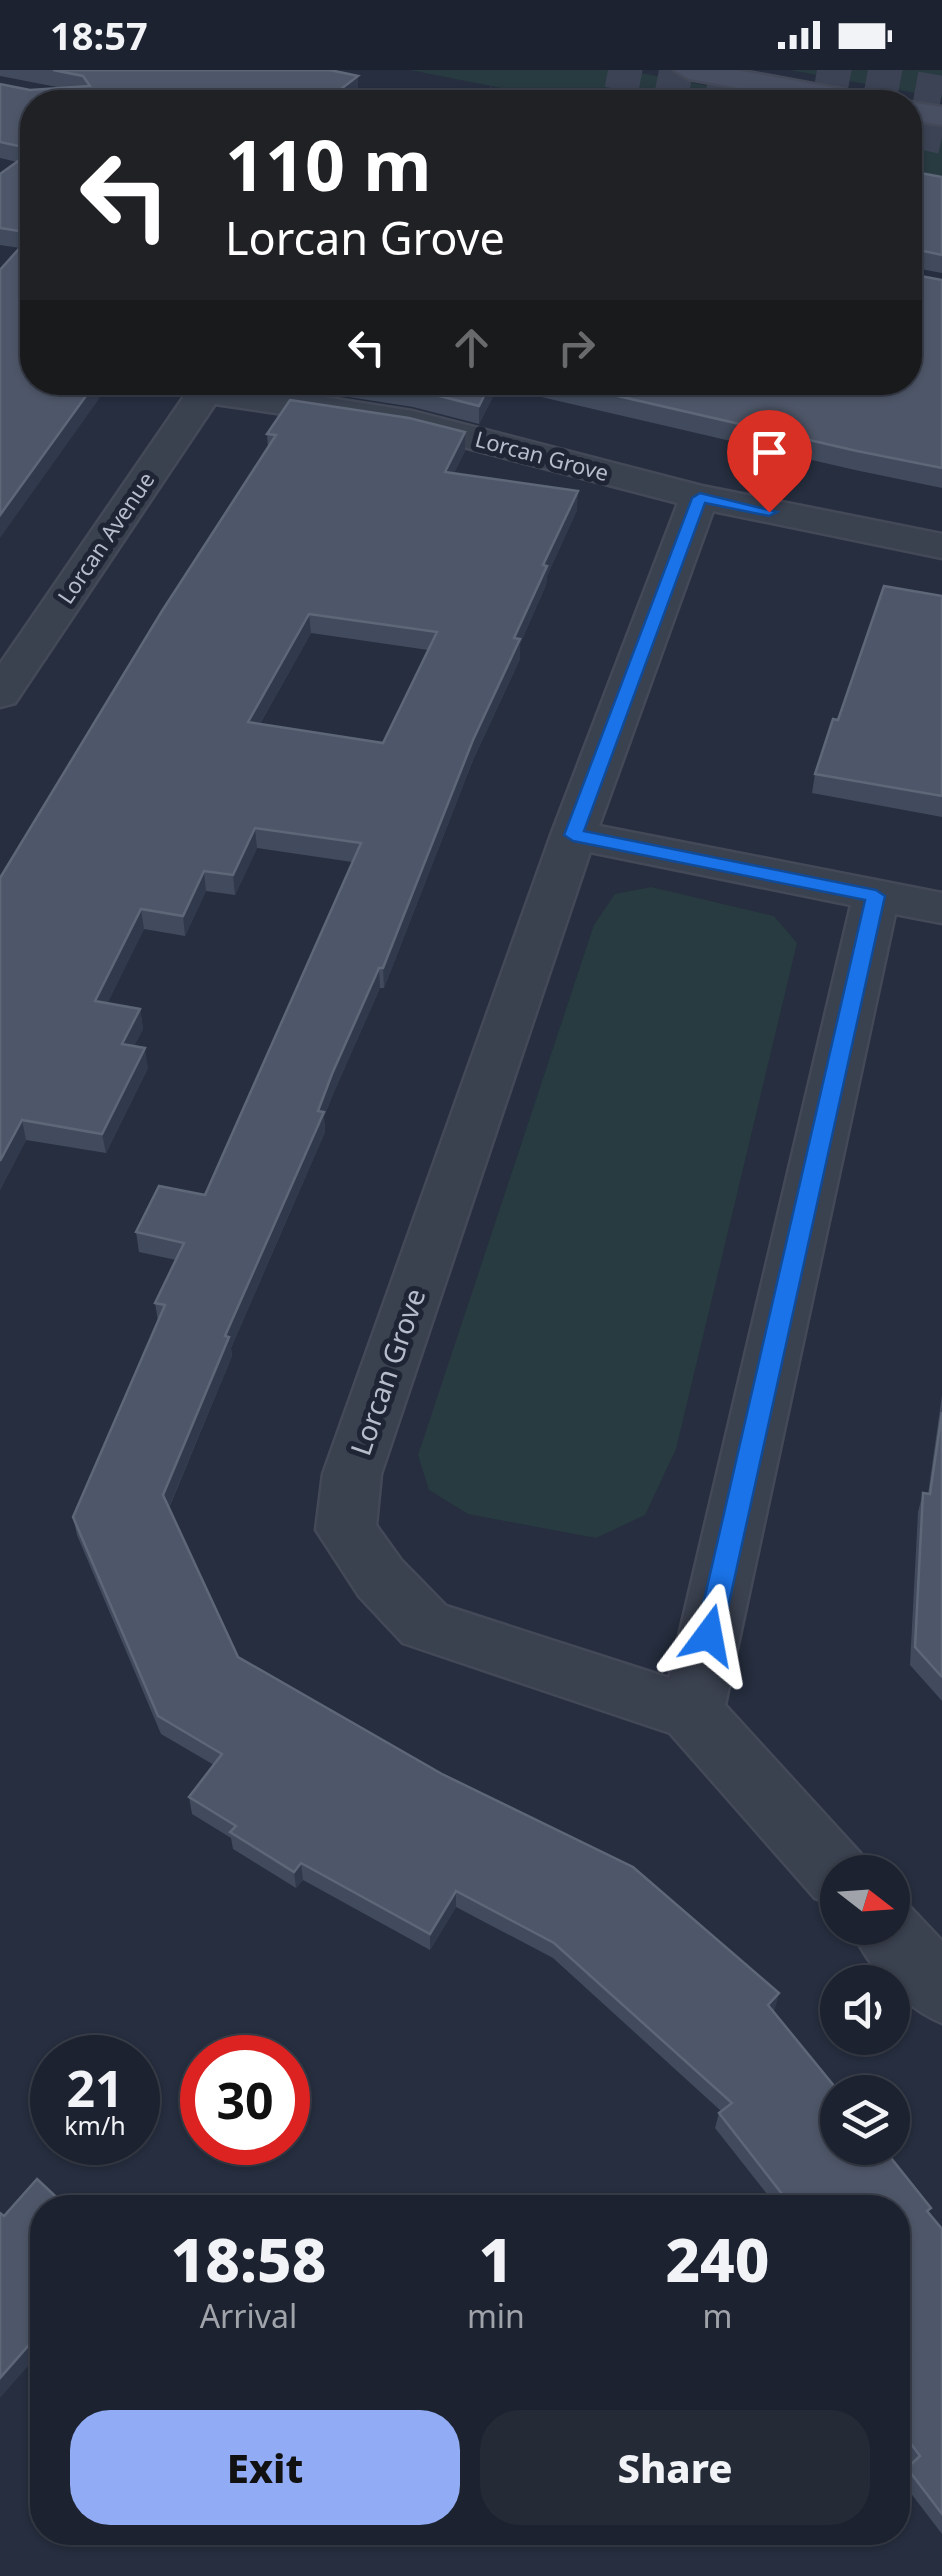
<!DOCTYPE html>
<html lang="en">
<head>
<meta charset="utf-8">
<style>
	body { margin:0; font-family:"Noto Sans",sans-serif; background:#252a37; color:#f1f3f6; height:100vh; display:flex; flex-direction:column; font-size:38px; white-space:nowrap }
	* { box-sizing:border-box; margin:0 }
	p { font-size:32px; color:#a0a4aa }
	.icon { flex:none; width:55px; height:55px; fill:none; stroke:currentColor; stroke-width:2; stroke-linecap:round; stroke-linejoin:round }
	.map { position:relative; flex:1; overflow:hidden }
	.side { position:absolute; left:30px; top:2125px; width:880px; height:350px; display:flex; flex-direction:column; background:#1c222f; border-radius:40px; box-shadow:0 2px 8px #0004,0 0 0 2px #3a3f4b }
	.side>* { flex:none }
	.banner { position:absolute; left:20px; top:20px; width:902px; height:305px; border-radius:40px; box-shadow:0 2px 8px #0004,0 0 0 2px #3a3f4b; background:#202124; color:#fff; overflow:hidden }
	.needle { width:65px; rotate:107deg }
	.tools { position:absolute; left:820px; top:1785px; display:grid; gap:20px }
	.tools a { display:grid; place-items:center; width:90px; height:90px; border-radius:50%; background:#1c222f; box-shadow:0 2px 8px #0004,0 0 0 2px #3a3f4b; font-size:50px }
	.speed { position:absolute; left:30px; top:1965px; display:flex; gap:20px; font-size:50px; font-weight:700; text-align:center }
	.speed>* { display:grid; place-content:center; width:130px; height:130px; border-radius:50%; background:#1c222f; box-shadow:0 2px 8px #0004,0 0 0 2px #3a3f4b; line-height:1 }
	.speed small { font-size:25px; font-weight:400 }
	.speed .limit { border:15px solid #d22; background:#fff; color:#111 }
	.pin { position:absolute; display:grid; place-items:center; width:85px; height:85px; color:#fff; margin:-102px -42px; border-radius:50% 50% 50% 0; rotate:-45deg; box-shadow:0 0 10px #0007 }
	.pin .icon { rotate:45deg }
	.me { position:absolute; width:110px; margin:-55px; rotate:13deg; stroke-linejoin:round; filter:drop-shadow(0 0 8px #0008) }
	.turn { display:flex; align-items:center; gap:35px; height:210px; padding:0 40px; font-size:45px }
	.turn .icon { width:130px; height:130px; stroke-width:2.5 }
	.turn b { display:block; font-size:70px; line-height:85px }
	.lanes { display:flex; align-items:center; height:95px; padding:0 40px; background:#0003; justify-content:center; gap:50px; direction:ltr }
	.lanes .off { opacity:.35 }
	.eta { display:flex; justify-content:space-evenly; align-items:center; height:170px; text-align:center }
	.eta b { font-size:60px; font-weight:800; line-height:70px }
	.cta { display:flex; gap:20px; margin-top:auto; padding:20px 40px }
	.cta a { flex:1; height:115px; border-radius:40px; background:#91acf4; color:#111; font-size:40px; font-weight:800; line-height:115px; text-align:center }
	.cta a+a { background:#252a37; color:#f1f3f6 }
	.status { display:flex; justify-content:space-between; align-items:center; height:70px; padding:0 50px; background:#1c222f; direction:ltr }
	.status svg { height:28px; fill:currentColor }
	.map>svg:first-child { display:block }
</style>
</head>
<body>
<div class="status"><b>18:57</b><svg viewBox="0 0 49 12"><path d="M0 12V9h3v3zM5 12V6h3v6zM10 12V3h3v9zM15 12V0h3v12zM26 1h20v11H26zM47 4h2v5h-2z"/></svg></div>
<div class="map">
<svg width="942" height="2506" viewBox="0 0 942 2506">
	<rect width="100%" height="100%" fill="#262e3f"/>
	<g fill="#283b40">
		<polygon points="410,0 626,0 789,32 573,32"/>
		<polygon points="790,0 942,0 942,28"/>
		<polygon points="910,57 942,64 942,106 910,100"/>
		<polygon points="651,817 774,846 797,873 676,1379 645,1445 596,1468 468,1444 429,1420 418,1385 594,855 615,824"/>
	</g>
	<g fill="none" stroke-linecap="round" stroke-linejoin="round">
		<g stroke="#3c4354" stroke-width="34" stroke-dasharray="34 16" stroke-linecap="butt">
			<polyline points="608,0 771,32"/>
			<polyline points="817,0 942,23"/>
			<polyline points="910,60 942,67"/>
		</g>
		<g stroke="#444958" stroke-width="5">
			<g id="street">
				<path d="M194,312H229L412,341L702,416L942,464V488L713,441L599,756L942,823V853L895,844L725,1635L861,1784L870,1802H838V1837L815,1828L670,1663L403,1573L359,1526L316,1460L323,1404L551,765L678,433L410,363L215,334L15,633L0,637V594ZM590,782L851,835L669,1608L446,1536L401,1490L376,1455L381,1404Z"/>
				<path d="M892,1829L909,1836L942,1871V1953C903,1937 868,1897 851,1858H892Z"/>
			</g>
		</g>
		<g stroke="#444958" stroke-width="5">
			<g id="secondary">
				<polygon points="674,0 737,0 862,23 877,32 817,32 689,9"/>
				<polygon points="908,32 910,32 942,37 942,55 910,50"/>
			</g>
		</g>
		<use href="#street" fill="#3a414f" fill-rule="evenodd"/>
		<use href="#secondary" fill="#484f62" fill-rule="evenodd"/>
	</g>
	<g fill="#414b5d" fill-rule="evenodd">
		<polygon points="0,0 330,0 358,6 358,22 32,32 32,312 20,178 0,175 0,104 17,92 0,88 0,14 30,20 62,18 0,6"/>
		<polygon points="910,101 942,107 942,203 910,197"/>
		<polygon points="942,210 942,418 855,400 498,317 479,354 413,337 310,321 309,312 910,312"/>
		<path d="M465,362V381L454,403L577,440L547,506L546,515L520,574V589L473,690L384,918H380L333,1024L324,1047L325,1062L231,1278L232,1286L169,1438L238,1587L775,1939L773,1941L942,2159V2464L900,2409L907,2398L912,2394L898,2375V2298L901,2295L898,2291V2138H778L715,2058L719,2043L721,2041L553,1888L456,1837L430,1880L303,1810L296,1818L233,1779L231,1768L192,1744L189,1727L214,1695L161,1664L77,1465L73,1447L158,1251L155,1233L176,1190L139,1182L136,1162L205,1125L352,792L257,778L235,825L206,821L185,866L144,859L107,933L140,939L143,959L134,976L148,998L106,1083L26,1070L0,1120V808L268,378L267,364ZM311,563L428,580L383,673L260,654Z"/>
		<polygon points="942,526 942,747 812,723 815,704 838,650"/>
		<polygon points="942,1325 942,1631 910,1595 918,1442 923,1423 928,1424"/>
	</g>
	<g fill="#313a4c">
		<polygon points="358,6 358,22 346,32 324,32"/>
		<polygon points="96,312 111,312 0,468 0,445"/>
		<polygon points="491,312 498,312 498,317 479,354 479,336"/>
		<polygon points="465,362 465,381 445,421 445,402"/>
		<polygon points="578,421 577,440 547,506 546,515 520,574 520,589 473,690 384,918 383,898 543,495"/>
		<polygon points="309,544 311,563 250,672 248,652"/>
		<polygon points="255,758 257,778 235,825 233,805"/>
		<polygon points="204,801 206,821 185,866 183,846"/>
		<polygon points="141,839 144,859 99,951 95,931"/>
		<polygon points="379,898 380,918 333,1024 324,1047 325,1062 231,1278 232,1286 166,1444 163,1425 225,1266 332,1004"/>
		<polygon points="140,939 143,959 125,994 122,974"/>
		<polygon points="145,978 148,998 106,1083 102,1064"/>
		<polygon points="22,1050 26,1070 0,1120 0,1091"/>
		<polygon points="301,1793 303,1810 296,1818 294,1802"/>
		<polygon points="456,1821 456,1837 430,1880 430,1864"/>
		<polygon points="779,1923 775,1939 764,1950 768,1935"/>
		<polygon points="42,2260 42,2280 0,2328 0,2308"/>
	</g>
	<g fill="#4e5769" stroke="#5e6778" stroke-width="2.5" fill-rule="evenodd">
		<polygon points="53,0 330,0 358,6 324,32 32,32 32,79 0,72 0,14 30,20 90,16 83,6"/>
		<polygon points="491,19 559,32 477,32"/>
		<polygon points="32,81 32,163 0,158 0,104"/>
		<polygon points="910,101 942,107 942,185 910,178 910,192"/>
		<polygon points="32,164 32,312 96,312 0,445 0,200"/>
		<polygon points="910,204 942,210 942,398 857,381 557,312 910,312"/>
		<polygon points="371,312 491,312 479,336 412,319"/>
		<path d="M290,330L409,348L465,362L445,402L578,421L543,495L547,496L514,568L520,569L473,670L383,898H379L332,1004L318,1041L324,1042L225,1266L229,1267L163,1425L238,1587L442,1704L633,1797L779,1923L768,1935L839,2022L838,2078H883L931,2138L927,2141L942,2159V2444L907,2398L920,2386L898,2356V2298L911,2287L898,2271V2138H793L719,2043L732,2033L554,1873L456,1821L430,1864L301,1793L294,1802L230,1762L236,1756L189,1727L222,1684L158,1646L73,1447L165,1235L155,1233L184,1173L136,1162L159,1116L205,1125L361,773L255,758L233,805L204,801L183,846L141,839L95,931L140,939L122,974L145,978L102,1064L22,1050L0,1091V808L162,541L276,365L267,364ZM309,544L437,562L383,673L248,652Z"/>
		<polygon points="884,516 942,526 942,726 815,704 833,649 838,650"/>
		<polygon points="942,1342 942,1607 915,1577 923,1423 930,1424"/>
		<polygon points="37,2109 68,2138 42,2138 42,2260 0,2308 0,2143 4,2146"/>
	</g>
	<polygon fill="#1a73e8" stroke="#114b97" stroke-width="2.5" points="700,423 777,442 769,446 705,433 584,761 876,820 885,826 722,1565 709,1576 696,1565 865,830 573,771 564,765 692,428"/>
	<g text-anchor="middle" stroke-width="10" stroke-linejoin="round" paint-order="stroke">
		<g font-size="22" fill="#b7bcca" stroke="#1f2534">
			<text transform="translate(542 386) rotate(15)" y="8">Lorcan Grove</text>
			<text transform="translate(106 468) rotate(-56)" y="8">Lorcan Avenue</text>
		</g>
		<g font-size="28" fill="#b7bcca" stroke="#1f2534">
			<text transform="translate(388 1302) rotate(-71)" y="10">Lorcan Grove</text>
		</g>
	</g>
</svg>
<div class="tools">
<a><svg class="needle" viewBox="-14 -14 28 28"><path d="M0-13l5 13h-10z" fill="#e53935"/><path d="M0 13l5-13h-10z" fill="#a0a4aa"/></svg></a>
<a><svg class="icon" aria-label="sound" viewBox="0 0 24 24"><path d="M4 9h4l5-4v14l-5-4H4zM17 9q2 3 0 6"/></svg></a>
<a><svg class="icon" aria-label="layers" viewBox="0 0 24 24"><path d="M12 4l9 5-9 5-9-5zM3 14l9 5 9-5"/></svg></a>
</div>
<div class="speed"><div>21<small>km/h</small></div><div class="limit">30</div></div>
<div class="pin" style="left:769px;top:442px;background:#d93025"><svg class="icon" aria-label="arrive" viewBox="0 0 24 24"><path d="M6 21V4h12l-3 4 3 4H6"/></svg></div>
<svg class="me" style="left:709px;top:1565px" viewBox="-20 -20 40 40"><path d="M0-17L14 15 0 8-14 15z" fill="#1a73e8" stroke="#fff" stroke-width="4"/></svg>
<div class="banner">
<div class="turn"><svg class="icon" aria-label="left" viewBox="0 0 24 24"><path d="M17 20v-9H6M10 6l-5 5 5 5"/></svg><div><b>110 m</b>Lorcan Grove</div></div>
<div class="lanes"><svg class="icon" aria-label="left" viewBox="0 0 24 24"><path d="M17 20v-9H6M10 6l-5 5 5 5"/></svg><svg class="icon off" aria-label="ahead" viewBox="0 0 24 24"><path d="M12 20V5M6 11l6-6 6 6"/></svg><svg class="icon off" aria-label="right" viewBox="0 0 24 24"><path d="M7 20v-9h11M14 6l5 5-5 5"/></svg></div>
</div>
<section class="side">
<div class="eta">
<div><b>18:58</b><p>Arrival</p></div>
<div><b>1</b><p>min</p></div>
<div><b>240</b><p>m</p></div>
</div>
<div class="cta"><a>Exit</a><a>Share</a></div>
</section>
</div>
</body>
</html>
